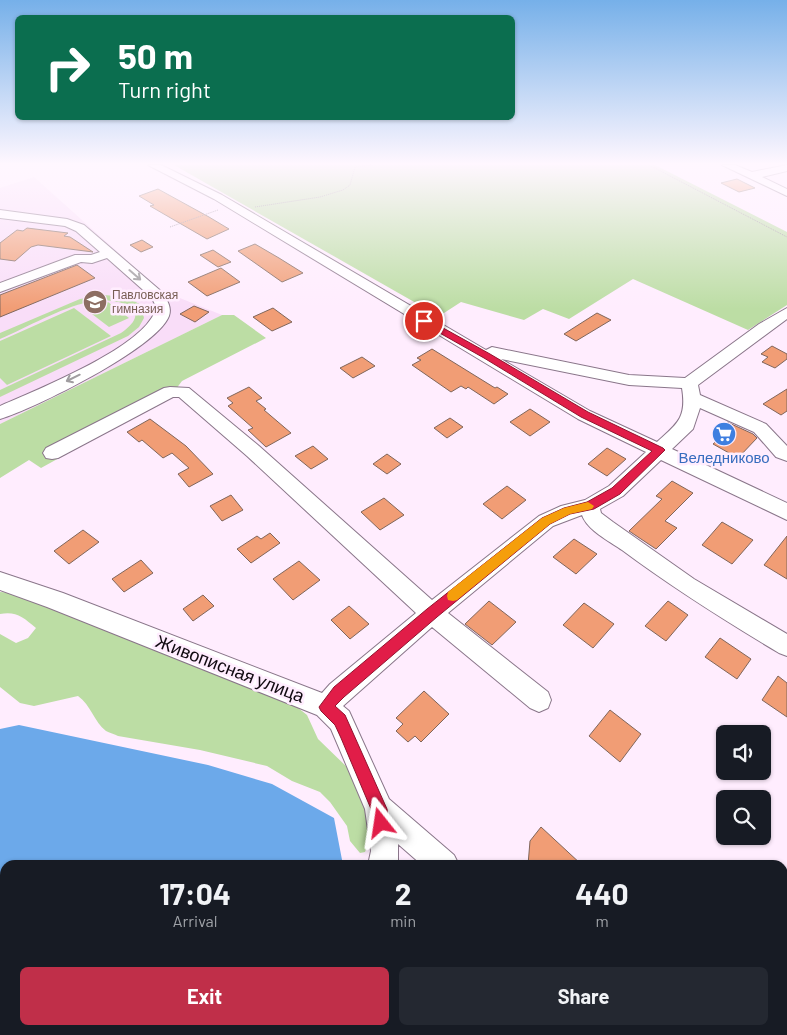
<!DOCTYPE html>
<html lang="en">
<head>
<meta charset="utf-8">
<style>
	body { margin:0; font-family:Barlow,sans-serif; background:#242831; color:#f1f3f6; height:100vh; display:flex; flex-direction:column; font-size:19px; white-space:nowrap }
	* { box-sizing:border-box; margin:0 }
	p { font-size:16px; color:#9ea1a6 }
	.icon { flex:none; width:28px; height:28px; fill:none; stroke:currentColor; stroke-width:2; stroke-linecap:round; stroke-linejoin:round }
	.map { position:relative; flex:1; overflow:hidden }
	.drawer { position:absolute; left:0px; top:860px; width:788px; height:175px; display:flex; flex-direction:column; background:#171b24; border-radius:15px 15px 0 0; box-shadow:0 1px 4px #0004 }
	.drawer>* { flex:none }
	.guide { position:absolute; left:15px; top:15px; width:500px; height:105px; border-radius:8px; box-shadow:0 1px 4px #0004; background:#0b6e4f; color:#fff; overflow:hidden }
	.fabs { position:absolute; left:716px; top:725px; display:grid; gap:10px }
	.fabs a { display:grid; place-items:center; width:55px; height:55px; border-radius:8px; background:#171b24; box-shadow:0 1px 4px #0004; font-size:25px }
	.pin { position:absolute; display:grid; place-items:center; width:42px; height:42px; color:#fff; margin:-21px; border:2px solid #fff; border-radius:50%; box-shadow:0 1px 5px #0007 }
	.me { position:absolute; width:55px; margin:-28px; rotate:345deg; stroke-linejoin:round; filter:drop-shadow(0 0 4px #0008) }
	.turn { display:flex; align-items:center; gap:18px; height:105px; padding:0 20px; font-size:22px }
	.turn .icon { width:65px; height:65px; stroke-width:2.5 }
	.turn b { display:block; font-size:35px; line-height:42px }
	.eta { display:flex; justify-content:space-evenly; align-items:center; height:85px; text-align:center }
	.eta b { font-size:30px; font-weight:700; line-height:35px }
	.primary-button { display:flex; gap:10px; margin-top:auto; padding:10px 20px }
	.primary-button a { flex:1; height:58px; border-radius:8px; background:#c02f49; color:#fff; font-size:20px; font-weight:700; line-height:58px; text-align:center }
	.primary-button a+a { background:#242831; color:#f1f3f6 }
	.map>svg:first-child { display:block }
</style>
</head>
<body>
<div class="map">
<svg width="787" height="1035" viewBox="0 0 787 1035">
	<rect width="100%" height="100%" fill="#ffedfe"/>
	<polygon fill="#f9ddf8" points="34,177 160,290 222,315 0,424 0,188"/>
	<g fill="#bcdda4">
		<polygon points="174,165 655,165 787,232 787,305 748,330 633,279 569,319 543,309 524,320 461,302 444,313 430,311"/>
		<path d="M104,295L127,297L141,305L144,318L139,327L128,336L0,397V390L121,333C159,307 113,296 89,302C60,308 28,327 0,339V333L80,299Z"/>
		<polygon points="108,302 129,318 109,327 88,311"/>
		<polygon points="74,308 111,336 7,385 0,378 0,341"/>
		<polygon points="222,315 234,315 266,338 182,381 170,397 41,468 29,460 0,478 0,424"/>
		<path d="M0,592L13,593L34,600L297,707L307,715L318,739L350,770L373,829L365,852L360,853L350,841L347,826L330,802L320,792L292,781L267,766L200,750L118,736C115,734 109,733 106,731C94,722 91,705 78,696L34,706L20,703L0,687V634L16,643L28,638L36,628C23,617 16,611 0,614Z"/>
		<polygon points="383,1030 624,1030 633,1035 383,1035"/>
	</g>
	<polygon fill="#6ca9ea" points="19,725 208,765 272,784 334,818 343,865 5,865 5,1030 287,1030 287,1035 0,1035 0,729"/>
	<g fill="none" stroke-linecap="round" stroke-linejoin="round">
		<polyline stroke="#6ca9ea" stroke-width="6" points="488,1030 493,1035"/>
	</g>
	<g fill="#f19d75" stroke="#80665b">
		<polygon points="737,179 755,188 739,192 721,183"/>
		<polygon points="158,189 209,217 229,229 207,239 150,206 154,205 139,196"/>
		<polygon points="27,228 68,233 64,236 70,237 93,252 38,245 31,247 15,261 0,259 0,243 17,230 23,231"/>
		<polygon points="142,240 153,247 141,252 130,245"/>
		<polygon points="255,244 279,258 303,273 282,282 238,251"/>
		<polygon points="213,250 231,262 218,267 200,255"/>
		<polygon points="77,265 95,278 0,317 0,295"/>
		<polygon points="221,268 240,282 207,296 188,282"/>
		<polygon points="194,306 209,312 195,322 180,314"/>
		<polygon points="273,308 292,322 272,331 253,317"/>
		<polygon points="597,313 611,320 576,341 564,334"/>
		<polygon points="772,346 787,354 787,359 775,368 762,362 768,357 761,354"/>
		<polygon points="432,349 495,388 497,387 508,394 494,404 468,387 466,389 461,386 451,392 412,365 421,360 417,358"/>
		<polygon points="362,357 375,366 353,378 340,368"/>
		<polygon points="249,387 262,398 256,401 266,409 264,410 291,433 266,447 248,430 253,428 228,406 233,403 227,398"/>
		<polygon points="787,389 787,411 781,415 763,404"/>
		<polygon points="530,409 550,422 530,436 510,422"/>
		<polygon points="450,418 463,427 447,438 434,428"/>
		<polygon points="150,419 186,446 213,474 189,487 178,474 189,468 172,453 163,458 142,440 139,442 127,432"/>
		<polygon points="727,422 753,434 757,438 738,458 713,444 719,439 713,436"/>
		<polygon points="313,446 328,459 311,469 295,456"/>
		<polygon points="607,448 626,459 607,476 588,464"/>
		<polygon points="387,454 401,464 387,474 373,464"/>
		<polygon points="672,481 693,493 665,521 677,528 656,549 629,531 662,499 656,496"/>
		<polygon points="507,486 526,500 502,519 483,504"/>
		<polygon points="231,495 243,510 222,521 210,506"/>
		<polygon points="384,498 404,515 380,530 361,512"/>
		<polygon points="722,522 753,540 732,564 702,545"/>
		<polygon points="83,530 99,542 69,564 54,551"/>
		<polygon points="270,533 280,543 251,563 237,549 257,536 261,539"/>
		<polygon points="787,536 787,579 764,565"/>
		<polygon points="574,539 597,554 576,574 553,557"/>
		<polygon points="141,560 153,573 124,592 112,579"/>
		<polygon points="299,561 320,580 293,600 273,579"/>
		<polygon points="203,595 214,606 193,621 183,609"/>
		<polygon points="489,601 516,622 492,645 465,624"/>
		<polygon points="668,601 688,615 666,641 645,626"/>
		<polygon points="584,603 614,624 593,648 563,625"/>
		<polygon points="349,606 369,624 350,639 331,620"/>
		<polygon points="720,638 751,659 737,679 705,657"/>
		<polygon points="778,676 787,683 787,717 762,700"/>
		<polygon points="424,691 449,714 421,742 415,736 408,742 396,731 403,724 396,718"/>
		<polygon points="610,710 641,734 620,762 589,736"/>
		<polygon points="541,827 582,865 528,865 530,841"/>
	</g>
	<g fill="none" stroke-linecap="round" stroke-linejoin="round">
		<g stroke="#8a768a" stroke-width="2">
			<g id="minor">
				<path d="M148,165H161L222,195L486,350L492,347L629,375L685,378L759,324L787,308V319L698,385L700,395L766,424L787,446V461L776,457L754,432L700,408L693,429L672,449L787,503V520L661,460L623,496L600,509L601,513L613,522L694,579L787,634V656L779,653C724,620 673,588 622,550C609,541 587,530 582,515L553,526L448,613L548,692L551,700L548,708L539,712L530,708L432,627L343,706L349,711L389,799L454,855L459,865H422L398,844V865H368L371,851L365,809L331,729L317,715L47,607L0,590V572L63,593L322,693L330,684L416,613L247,456L179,397H173L58,458L52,459L46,458L43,453L46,448L164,388L170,387L189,388L259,446L432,600L539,516L561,506L585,500L609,486L646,452L578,419L214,199ZM501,359L629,385L682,388C687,418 677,424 657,442L590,411Z"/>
				<polygon points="722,165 735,165 752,172 787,165 787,171 762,177 787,189 787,196"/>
				<path d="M0,210L67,219L84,225L162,292C167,300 172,307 169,316C157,348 34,409 0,419V406C34,391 153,344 156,306L151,297L107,258L92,263L81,262L0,292V283L75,255H91L100,252L76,231L65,226L0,218Z"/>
				<polygon points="330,1030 364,1030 362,1035 328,1035"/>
				<polygon points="663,1030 703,1030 705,1035 665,1035"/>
			</g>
		</g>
		<g stroke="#958895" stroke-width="1" stroke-dasharray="1 1" stroke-linecap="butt">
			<polyline points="649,165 787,237"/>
			<polyline points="255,207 320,197 343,190 350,185 355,167 374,165"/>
			<polyline points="170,227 218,210"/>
		</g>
		<use href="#minor" fill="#fff" fill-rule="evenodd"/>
	</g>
	<defs><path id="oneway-shaft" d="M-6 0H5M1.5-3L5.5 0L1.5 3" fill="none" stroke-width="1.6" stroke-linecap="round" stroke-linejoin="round" transform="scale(1.25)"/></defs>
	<g stroke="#a09da0">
		<use href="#oneway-shaft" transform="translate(135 275) rotate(41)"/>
		<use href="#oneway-shaft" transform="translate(73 378) rotate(154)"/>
	</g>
	<linearGradient id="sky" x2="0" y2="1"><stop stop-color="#76b0e9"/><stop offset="0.53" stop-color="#fff7ff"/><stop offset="1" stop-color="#fff7ff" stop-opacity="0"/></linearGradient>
	<rect width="787" height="309" fill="url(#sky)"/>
	<polygon fill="#e11d48" stroke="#92132f" points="422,319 427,319 490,354 588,412 663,448 665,450 620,494 594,509 570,514 550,524 437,617 344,697 335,706 345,715 387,809 389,823 386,828 381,831 375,828 371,809 341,738 335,725 321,711 319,707 334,687 427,609 542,518 564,508 587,502 612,488 652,451 581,417 484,358 422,323"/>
	<polygon fill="#f59e0b" points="588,502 594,506 592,509 570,514 550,524 457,600 453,601 448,600 447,596 448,592 542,518 564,508"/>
	<defs>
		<g id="school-disc" transform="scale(1.25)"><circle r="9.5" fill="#8d6e63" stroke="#ffedfe"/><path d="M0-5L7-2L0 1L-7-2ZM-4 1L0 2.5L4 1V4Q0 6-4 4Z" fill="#fff"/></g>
		<g id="supermarket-disc" transform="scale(1.25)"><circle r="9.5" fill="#3f7fe0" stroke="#ffedfe"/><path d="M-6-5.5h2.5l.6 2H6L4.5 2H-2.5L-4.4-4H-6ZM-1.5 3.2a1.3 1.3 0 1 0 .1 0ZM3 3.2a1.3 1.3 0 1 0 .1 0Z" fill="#fff"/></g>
	</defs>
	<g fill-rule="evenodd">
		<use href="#school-disc" x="95" y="302"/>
		<use href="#supermarket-disc" x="724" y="434"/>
	</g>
	<g text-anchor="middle" stroke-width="5" stroke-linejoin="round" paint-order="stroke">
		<g font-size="12" fill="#785e54" stroke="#ffedfe" text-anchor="start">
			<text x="112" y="299">Павловская<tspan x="112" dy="14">гимназия</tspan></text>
		</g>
		<g font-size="15" fill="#366cbe" stroke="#ffedfe">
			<text x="724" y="463">Веледниково</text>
		</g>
		<g font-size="18" fill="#110a11" stroke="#ffedfe">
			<text transform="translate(230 669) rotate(21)" y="6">Живописная улица</text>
		</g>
	</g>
</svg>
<div class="fabs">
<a><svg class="icon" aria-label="sound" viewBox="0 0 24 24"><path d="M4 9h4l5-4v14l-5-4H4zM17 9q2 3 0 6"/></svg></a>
<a><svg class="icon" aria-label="search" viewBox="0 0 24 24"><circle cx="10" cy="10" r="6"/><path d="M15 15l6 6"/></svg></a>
</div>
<div class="pin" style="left:424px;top:321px;background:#d93025"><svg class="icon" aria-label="arrive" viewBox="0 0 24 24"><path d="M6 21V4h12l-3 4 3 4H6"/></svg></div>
<svg class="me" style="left:381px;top:823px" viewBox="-20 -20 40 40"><path d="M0-17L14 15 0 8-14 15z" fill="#e11d48" stroke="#fff" stroke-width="4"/></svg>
<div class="guide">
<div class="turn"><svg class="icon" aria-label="right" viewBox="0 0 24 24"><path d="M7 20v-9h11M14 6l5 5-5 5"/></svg><div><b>50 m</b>Turn right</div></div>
</div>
<section class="drawer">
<div class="eta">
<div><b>17:04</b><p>Arrival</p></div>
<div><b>2</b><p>min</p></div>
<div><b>440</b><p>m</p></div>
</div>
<div class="primary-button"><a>Exit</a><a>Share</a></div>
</section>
</div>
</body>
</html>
